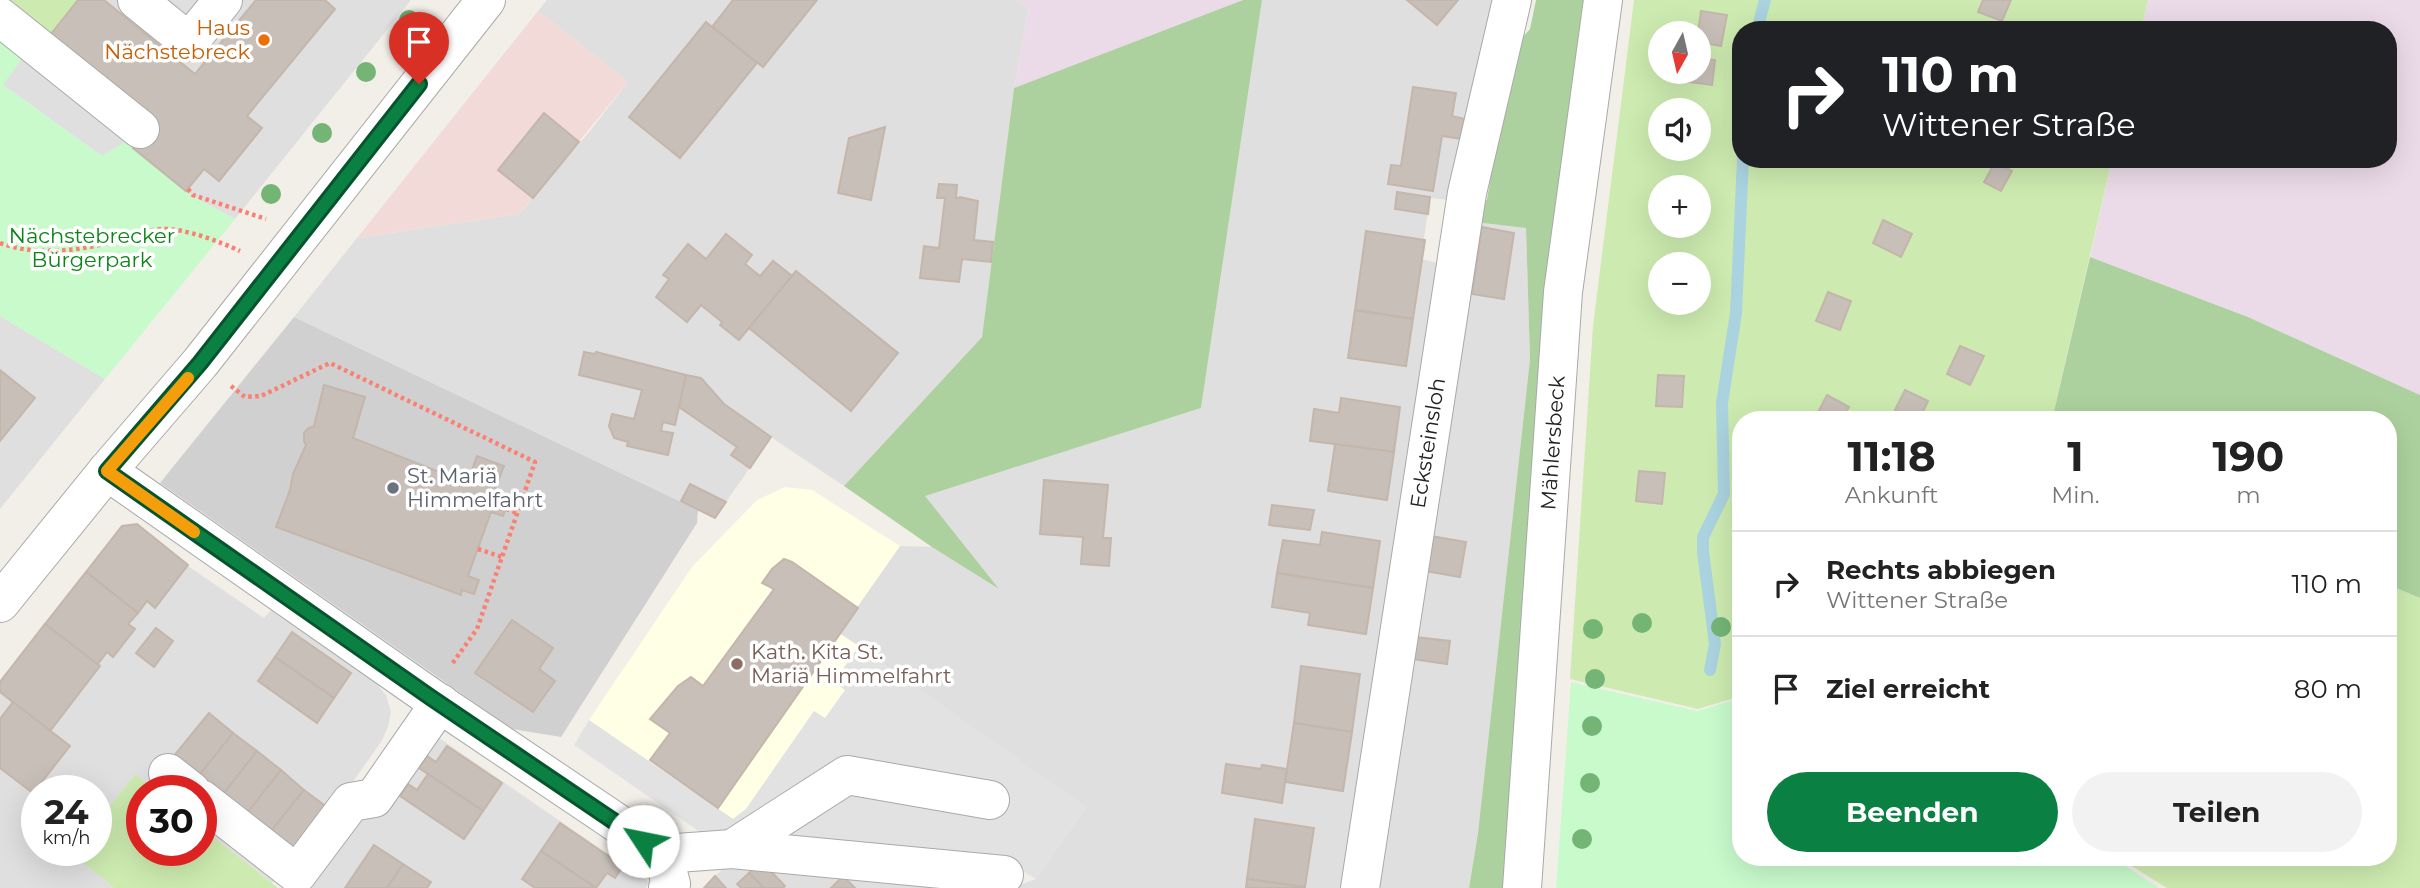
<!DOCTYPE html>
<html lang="de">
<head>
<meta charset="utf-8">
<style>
	body { margin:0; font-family:Montserrat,sans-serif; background:#f2f2f2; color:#222; height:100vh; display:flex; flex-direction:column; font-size:26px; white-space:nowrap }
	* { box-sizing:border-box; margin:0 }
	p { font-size:23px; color:#767676 }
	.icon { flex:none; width:38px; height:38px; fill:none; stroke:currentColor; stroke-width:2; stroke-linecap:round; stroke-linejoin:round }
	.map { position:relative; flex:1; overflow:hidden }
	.side { position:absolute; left:1732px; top:411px; width:665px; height:455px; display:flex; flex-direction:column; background:#fff; border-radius:28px; box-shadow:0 7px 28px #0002 }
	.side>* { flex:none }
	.guide { position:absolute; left:1732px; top:21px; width:665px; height:147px; border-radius:28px; box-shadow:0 7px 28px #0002; background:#202124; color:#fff; overflow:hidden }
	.needle { width:46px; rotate:188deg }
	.buttons { position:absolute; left:1648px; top:21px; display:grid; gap:14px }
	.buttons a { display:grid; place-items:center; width:63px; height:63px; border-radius:50%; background:#fff; box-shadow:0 7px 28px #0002; font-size:35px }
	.speed { position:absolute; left:21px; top:775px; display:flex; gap:14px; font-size:35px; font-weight:700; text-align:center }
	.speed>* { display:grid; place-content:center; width:91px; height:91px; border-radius:50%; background:#fff; box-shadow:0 7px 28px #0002; line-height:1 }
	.speed small { font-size:18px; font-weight:400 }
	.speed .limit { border:10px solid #d22; background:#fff; color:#111 }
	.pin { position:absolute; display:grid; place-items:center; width:60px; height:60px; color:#fff; margin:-72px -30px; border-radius:50% 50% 50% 0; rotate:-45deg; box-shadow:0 0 7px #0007 }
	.pin .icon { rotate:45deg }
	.me { position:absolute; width:77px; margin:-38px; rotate:304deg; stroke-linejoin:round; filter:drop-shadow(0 0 5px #0008) }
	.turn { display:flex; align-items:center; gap:24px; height:147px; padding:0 35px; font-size:32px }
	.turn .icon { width:91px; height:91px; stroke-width:2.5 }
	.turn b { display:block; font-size:49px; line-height:60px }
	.eta { display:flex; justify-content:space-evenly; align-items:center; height:119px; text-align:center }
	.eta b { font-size:42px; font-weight:700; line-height:49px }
	.button { display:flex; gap:14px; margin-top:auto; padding:14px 35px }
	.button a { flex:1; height:80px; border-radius:42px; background:#0b8043; color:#fff; font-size:28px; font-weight:700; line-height:80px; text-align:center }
	.button a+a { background:#f2f2f2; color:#222 }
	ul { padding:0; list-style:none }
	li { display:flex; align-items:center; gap:21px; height:105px; padding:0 35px; border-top:2px solid #e0e0e0 }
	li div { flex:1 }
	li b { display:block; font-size:26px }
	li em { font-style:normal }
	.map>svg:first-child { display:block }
</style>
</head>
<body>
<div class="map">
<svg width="2420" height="888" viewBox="0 0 2420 888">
	<rect width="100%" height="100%" fill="#f2efe9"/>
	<g fill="#e0dfdf">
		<polygon points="6,0 411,0 235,219 192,196 126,142 102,156 3,85 0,85"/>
		<polygon points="547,0 1017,0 1029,8 1014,88 982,337 844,486 771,437 715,518 294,317 357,238 519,214 590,131 628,82 538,11"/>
		<polygon points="1262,0 1501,0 1458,201 1430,198 1421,259 1466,270 1474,222 1526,228 1530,359 1478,833 1469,888 1011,888 1036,879 1086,807 839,633 900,546 932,547 997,587 924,496 1201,408"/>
		<polygon points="0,316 105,379 0,509"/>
		<polygon points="137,525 188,566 264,618 271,610 376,683 386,695 391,712 388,727 381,742 340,800 272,883 201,827 201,791 157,791 135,774 96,824 96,791 37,791 37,850 76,851 74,854 114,888 0,888 0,681 125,526"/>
		<polygon points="432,733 649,882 646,888 311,888 365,809"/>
		<polygon points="734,858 985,888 703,888"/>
	</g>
	<polygon fill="#f2dad9" points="538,11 628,82 519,214 357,238"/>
	<g fill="#ebdbe8">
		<polygon points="1017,0 1243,0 1014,88 1029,8"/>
		<polygon points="2148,0 2420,0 2420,395 2248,317 2090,257 2112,159 2389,159 2389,30 2141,30"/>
	</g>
	<polygon fill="#ffffe5" points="785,487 812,490 900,546 839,633 859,646 834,682 845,690 825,719 814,711 746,809 733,819 589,720 692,567 757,500"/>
	<polygon fill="#d0d0d0" points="294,317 698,510 697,523 561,737 512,729 160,483"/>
	<g fill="#cdebb0" fill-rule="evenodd">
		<polygon points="12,0 78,0 47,39 6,4"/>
		<path d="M1634,0H2148L2141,30H1741V159H2112L2052,420H1741V696L1698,709L1570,679L1593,326ZM1661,33H1699V72H1661ZM1661,110H1699V149H1661ZM1661,187H1699V226H1661ZM1661,264H1699V303H1661Z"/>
		<polygon points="2389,585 2420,598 2420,888 2167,888 2119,858 2389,858"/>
		<polygon points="135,774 157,791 142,791 142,850 201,850 201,827 278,888 114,888 73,854 76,851 96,850 96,824"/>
	</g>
	<g fill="#add19e">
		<polygon points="1243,0 1262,0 1201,408 925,496 999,589 932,547 844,486 982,337 1014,88"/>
		<polygon points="1536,0 1587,0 1506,888 1469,888 1478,833 1530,359 1526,228 1474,222 1487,199 1514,47 1530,29"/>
		<polygon points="2090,257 2248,317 2420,395 2420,598 2389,585 2389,420 2052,420"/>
	</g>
	<g fill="#c8facc">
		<polygon points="0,38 23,57 3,85 102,156 126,141 192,196 235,219 105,379 0,316"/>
		<polygon points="1571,682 1697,711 1741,698 1741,858 2113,858 2159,888 1556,888"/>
	</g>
	<polygon fill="#e2e2e2" points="859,646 1086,807 1036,879 1014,866 710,839 574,745 589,720 733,819 746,809 814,711 825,718 845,690 834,682"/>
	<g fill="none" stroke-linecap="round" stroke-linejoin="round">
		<g stroke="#aad3df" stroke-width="12">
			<polyline points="1757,30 1765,0"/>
			<polyline points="1710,670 1715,644 1703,552 1703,537 1724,494 1722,403 1736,313 1743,159"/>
		</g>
	</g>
	<g fill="#c7bfb8" stroke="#c4b6ab" stroke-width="2">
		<polygon points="78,0 104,0 195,74 256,0 325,0 335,9 247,116 262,128 219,181 204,169 186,191 133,148 152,125 47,39"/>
		<polygon points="733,0 817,0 763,67 712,27"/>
		<polygon points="1407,0 1458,0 1437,25"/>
		<polygon points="1983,0 2011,0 2002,21 1978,12"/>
		<polygon points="1701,11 1727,15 1721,46 1699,42 1698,33"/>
		<polygon points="706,22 757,63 680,158 629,117"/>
		<polygon points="1699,58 1715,60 1712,85 1681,81 1682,72 1699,72"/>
		<polygon points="1413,87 1456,93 1452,116 1465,119 1462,139 1442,136 1433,191 1388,184 1391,165 1401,166"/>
		<polygon points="544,113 579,142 533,198 498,170"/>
		<polygon points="885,127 871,200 838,193 849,138"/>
		<polygon points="1995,162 2012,171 2001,191 1984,182"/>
		<polygon points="939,184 957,185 956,198 960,198 960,197 978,201 974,240 993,242 991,262 962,259 959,282 920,278 924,246 939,248 945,198 937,198"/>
		<polygon points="1397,192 1430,197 1428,214 1395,209"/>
		<polygon points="1883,220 1912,234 1901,257 1873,243"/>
		<polygon points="1482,227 1514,233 1504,299 1472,294"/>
		<polygon points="1366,231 1425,240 1413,319 1355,310"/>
		<polygon points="726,234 752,255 745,264 760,276 773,261 792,276 739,340 720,325 722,322 701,305 687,322 656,297 669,279 663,275 688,244 706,259"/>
		<polygon points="796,271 898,353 851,411 749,328"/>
		<polygon points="1828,292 1851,301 1840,330 1816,321"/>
		<polygon points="1355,310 1413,319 1406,366 1348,358"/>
		<polygon points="1960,346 1984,356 1970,385 1947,374"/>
		<polygon points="584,352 595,354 596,352 686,375 675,425 663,422 661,431 673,433 668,455 627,446 628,442 614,438 609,426 612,414 634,419 642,390 579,375"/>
		<polygon points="0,370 35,398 0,441"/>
		<polygon points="686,375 701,378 724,404 771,437 750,468 731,455 737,447 679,407"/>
		<polygon points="1658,375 1684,376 1682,407 1656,406"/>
		<polygon points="324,385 365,397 353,438 467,483 477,456 504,466 492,496 508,502 503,516 491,512 468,576 479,580 474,594 462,590 461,595 276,527 290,490 293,474 306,445 304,441 304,433 307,429 314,426"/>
		<polygon points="1905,390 1928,401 1919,420 1906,420 1893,414"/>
		<polygon points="1827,395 1849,407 1842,420 1814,420"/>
		<polygon points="1341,398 1400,407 1394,452 1310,441 1314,409 1339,413"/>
		<polygon points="1335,444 1394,452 1387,500 1328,491"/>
		<polygon points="1639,471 1665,473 1662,504 1636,501"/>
		<polygon points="1044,480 1108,485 1103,538 1111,538 1109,566 1081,564 1083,537 1040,534"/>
		<polygon points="690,484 726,502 715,518 681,501"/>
		<polygon points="1272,505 1314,510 1310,530 1269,525"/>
		<polygon points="137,524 188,565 155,608 147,601 138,613 86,572 122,526"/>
		<polygon points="1322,532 1380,541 1373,588 1277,573 1283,540 1320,545"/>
		<polygon points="1425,535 1466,542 1460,577 1419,570"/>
		<polygon points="784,559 792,562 858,608 718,808 650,760 670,733 650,719 678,686 691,677 703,686 774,589 762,583 772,569"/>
		<polygon points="86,572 138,613 128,624 135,629 113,657 107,652 97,665 45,624"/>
		<polygon points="1277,573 1373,588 1366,634 1308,625 1310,613 1272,607"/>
		<polygon points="512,620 553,648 539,669 555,681 533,712 475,673"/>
		<polygon points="45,624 100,666 50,731 0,692 0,682"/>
		<polygon points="156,628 173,641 154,667 136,653"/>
		<polygon points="292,632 351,673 334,698 275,657"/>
		<polygon points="1415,637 1450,641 1447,664 1412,659"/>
		<polygon points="275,657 334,698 317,723 258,681"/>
		<polygon points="1301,666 1360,674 1352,732 1294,723"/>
		<polygon points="13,702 70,746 33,793 0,768 0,719"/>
		<polygon points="209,713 233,733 193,783 168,763"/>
		<polygon points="1294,723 1352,732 1343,791 1285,782"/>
		<polygon points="233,733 257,751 217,802 193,783"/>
		<polygon points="447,746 502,783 483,811 419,768 427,756 436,762"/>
		<polygon points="257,751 281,770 241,821 217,802"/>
		<polygon points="1226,764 1261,769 1262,765 1287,769 1282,803 1222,793"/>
		<polygon points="281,770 304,790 264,840 241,821"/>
		<polygon points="428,774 483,811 464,839 400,796 408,784 417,790"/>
		<polygon points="304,790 328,808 289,859 264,840"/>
		<polygon points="1255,819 1314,828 1305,887 1247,879"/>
		<polygon points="560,823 623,866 615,878 607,873 596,888 541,851"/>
		<polygon points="374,845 403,864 387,888 345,888"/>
		<polygon points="541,851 596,888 597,888 535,888 522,879"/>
		<polygon points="761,861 785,886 783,888 764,888 749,873"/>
		<polygon points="403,864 431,882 427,888 387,888"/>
		<polygon points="749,873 764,888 741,888 737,884"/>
		<polygon points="715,876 726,888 704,888"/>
		<polygon points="843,876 855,888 831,888"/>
		<polygon points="1247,879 1305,887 1305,888 1246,888"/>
	</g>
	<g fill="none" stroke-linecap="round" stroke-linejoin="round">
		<g stroke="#a9a9a9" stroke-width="40">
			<g id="minor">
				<polyline points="137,0 189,42 223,0"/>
				<polyline points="0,17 140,129"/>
				<polyline points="107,471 430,697 663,854 671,884 668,888"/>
				<polyline points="0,603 107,471 200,363 486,0"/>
				<polyline points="168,773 191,791"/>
				<polyline points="201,799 297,874 351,802 374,798 440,703"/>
				<polyline points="732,849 847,775 990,800"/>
				<polyline points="663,854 732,849 1004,875"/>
				<polyline points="1360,888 1467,193 1512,0"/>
				<polyline points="1522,888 1563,292 1603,0"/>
			</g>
		</g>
		<g stroke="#fa8072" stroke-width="4.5" stroke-dasharray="3.5 3.5" stroke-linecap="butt">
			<polyline points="188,189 193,195 266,219"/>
			<path d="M0,243C38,257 83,250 121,240C134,236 150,229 163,229C184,228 221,242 240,251"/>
			<polyline points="231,386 245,397 261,396 330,363 535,462 477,629 452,664"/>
			<polyline points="506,509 517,513"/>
			<polyline points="478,549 502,557"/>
		</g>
		<use href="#minor" stroke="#fff" stroke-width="38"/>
	</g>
	<g fill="#74b475">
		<circle cx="409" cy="20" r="10"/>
		<circle cx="366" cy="72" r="10"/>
		<circle cx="322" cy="133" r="10"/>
		<circle cx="271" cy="194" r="10"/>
		<circle cx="1642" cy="623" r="10"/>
		<circle cx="1721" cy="627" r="10"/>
		<circle cx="1593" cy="629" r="10"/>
		<circle cx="1595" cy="679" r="10"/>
		<circle cx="1592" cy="726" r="10"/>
		<circle cx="1590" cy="783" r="10"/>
		<circle cx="1582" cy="839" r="10"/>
	</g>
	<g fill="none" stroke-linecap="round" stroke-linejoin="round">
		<g stroke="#07532c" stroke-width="18">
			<polyline id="route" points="419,84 200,363 107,471 430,697 643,841"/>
		</g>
		<use href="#route" stroke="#0b8043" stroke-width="12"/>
		<polyline stroke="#f59e0b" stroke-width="12" points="188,378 107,471 194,532"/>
	</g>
	<circle fill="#e8710a" stroke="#fff" stroke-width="2.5" cx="264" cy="40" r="7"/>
	<circle fill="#6b7280" stroke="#fff" stroke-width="2.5" cx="393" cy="488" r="7"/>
	<circle fill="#8d6e63" stroke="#fff" stroke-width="2.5" cx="737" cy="664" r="7"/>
	<g text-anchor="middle" stroke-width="7" stroke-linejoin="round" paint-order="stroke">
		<g font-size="21" fill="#c56008" stroke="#fff" text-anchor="end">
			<text x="250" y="35">Haus<tspan x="250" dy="24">Nächstebreck</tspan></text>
		</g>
		<g font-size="21" fill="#0c8416" stroke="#fff">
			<text x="92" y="243">Nächstebrecker<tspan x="92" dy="24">Bürgerpark</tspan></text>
		</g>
		<g font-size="21" fill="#222" stroke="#fff">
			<text transform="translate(1428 443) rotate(-81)" y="7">Ecksteinsloh</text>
			<text transform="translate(1553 443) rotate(-86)" y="7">Mählersbeck</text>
		</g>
		<g font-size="21" fill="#5b616d" stroke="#fff" text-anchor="start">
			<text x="407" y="483">St. Mariä<tspan x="407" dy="24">Himmelfahrt</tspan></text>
		</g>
		<g font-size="21" fill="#785e54" stroke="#fff" text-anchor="start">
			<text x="751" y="659">Kath. Kita St.<tspan x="751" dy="24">Mariä Himmelfahrt</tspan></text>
		</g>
	</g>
</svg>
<div class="buttons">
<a><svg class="needle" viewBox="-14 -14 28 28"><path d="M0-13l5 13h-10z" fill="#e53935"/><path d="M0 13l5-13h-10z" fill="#767676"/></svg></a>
<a><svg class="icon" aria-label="sound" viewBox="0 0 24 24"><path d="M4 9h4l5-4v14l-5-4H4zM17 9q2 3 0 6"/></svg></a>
<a>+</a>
<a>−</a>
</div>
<div class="speed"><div>24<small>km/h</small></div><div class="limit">30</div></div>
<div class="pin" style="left:419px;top:84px;background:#d93025"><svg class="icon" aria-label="arrive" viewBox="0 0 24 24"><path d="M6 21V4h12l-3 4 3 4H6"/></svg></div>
<svg class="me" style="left:643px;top:841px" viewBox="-20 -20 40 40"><circle r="19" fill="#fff"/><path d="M0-13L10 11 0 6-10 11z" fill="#0b8043"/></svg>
<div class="guide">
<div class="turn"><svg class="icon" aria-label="right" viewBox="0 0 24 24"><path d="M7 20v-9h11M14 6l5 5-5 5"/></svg><div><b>110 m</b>Wittener Straße</div></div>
</div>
<section class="side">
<div class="eta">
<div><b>11:18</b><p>Ankunft</p></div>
<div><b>1</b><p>Min.</p></div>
<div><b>190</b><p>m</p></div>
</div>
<ul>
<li><svg class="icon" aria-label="right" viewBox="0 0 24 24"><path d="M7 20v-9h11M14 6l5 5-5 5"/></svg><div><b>Rechts abbiegen</b><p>Wittener Straße</p></div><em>110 m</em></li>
<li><svg class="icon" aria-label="arrive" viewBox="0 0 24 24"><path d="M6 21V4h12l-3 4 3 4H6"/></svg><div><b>Ziel erreicht</b></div><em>80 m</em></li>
</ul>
<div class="button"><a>Beenden</a><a>Teilen</a></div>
</section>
</div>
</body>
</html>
